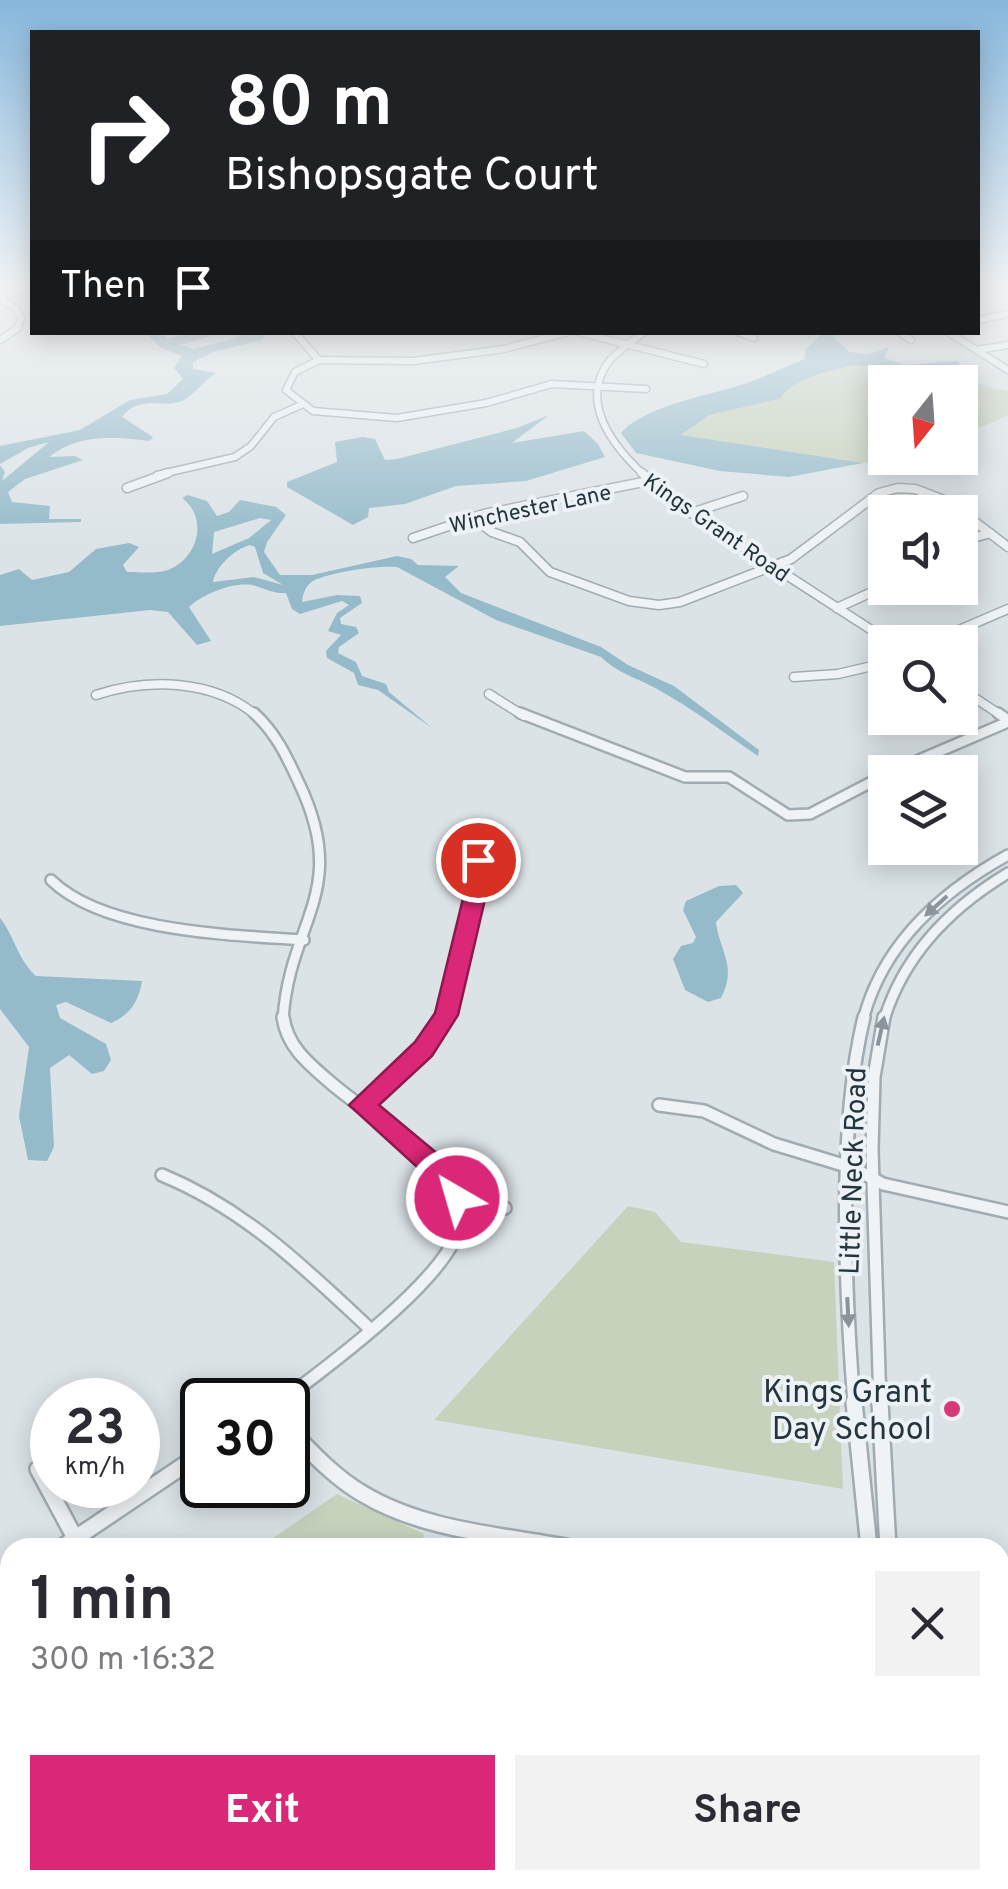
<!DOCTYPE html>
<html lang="en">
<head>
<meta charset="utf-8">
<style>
	body { margin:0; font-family:Overpass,sans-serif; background:#f2f2f3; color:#2b2b33; height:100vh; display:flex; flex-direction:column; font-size:38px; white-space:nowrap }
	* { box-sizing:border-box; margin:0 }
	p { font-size:32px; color:#7c7c81 }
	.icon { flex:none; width:55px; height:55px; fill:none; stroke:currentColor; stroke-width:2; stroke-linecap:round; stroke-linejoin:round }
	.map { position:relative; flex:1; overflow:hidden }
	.side { position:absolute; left:0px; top:1538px; width:1010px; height:352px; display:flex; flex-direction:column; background:#fff; border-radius:30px 30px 0 0; box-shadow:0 5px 25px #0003 }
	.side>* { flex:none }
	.banner { position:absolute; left:30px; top:30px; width:950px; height:305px; border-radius:0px; box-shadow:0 5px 25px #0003; background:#202124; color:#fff; overflow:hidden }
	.needle { width:65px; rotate:197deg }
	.tools { position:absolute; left:868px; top:365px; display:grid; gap:20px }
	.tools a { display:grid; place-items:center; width:110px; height:110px; border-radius:0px; background:#fff; box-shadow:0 5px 25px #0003; font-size:50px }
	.speed { position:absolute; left:30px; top:1378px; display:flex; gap:20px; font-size:50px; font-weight:700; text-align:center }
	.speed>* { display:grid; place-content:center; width:130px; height:130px; border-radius:50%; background:#fff; box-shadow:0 5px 25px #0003; line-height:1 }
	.speed small { font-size:25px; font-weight:400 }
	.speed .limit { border:5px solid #111; border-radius:15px; background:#fff; color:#111 }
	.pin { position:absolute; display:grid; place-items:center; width:85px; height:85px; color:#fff; margin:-42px; border:5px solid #fff; border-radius:50%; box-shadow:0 2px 10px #0007 }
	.me { position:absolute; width:110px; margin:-55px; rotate:322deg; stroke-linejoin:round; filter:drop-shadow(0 0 8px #0008) }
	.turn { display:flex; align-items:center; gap:35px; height:210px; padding:0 30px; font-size:45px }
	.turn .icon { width:130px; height:130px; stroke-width:2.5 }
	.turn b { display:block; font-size:70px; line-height:85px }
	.then { display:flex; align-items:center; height:95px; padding:0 30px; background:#0003; gap:20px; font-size:38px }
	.round { display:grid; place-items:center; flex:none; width:105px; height:105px; border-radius:0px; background:#f2f2f3 }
	.head { display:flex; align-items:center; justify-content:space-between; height:170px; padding:0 30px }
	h1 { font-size:60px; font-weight:700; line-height:75px }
	.primary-button { display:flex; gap:20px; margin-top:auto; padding:20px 30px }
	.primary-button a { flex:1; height:115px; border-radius:0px; background:#db2777; color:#fff; font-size:40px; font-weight:700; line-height:115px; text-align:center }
	.primary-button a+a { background:#f2f2f3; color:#2b2b33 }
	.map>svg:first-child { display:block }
</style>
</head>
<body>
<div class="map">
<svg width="1008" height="1889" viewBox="0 0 1008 1889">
	<rect width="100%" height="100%" fill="#dce3e7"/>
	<g fill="#c7d2bd">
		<path d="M856,365L954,382H885L887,458L863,463L680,436L708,415L780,399C791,379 834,369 856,365Z"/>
		<polygon points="960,383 1008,391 1008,415 960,437"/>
		<polygon points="628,1206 655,1212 681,1242 834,1262 843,1489 434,1420"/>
		<polygon points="337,1494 424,1534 421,1547 260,1547"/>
		<polygon points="199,1880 663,1880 707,1889 210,1889"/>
	</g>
	<g fill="#95bbca" fill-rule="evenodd">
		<path d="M824,332L836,333L834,338L849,352L869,354L889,347L884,358L905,365L957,361L960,364L941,371L943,376L995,388L856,365C834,369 791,379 780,399L709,415L681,435L863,463L789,477L720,471L636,453L621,433C641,408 707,395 738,386C761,379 783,367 805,359L806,349Z"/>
		<path d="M146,333H163L167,339L190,333H223L180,345L194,349L235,339L240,333H266L262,340L213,352L193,362V369L216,373C204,380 195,394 184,400C165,410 140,393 122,417L150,435L153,438L149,441C113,436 78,434 49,457L75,456L83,460L25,479L8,492L12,502L50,506L49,519H81V522L0,524V465L5,472L2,481L49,442L28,448L0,464V446L80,430L130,400L167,394L183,379L174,368L182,356L161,348Z"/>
		<polygon points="549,415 512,443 584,431 598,444 605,457 526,481 456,486 405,504 369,508 368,517 353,525 287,487 287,482 337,462 335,442 363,437 375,439 385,460 397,459 517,428"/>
		<path d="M188,495L207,501L217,516L229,512L240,500L276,507L286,515L267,542L264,552L280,575H312L397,556L411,559L418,565L459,566L445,577L461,593L601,647L628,665L674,686L759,750L758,756C724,733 692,708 657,689C637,678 617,673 601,657L496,620L397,567C378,565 330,572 313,581C305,586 303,594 302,602L337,595L360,596L362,603L340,618L341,624L356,627L359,633L339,647L338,653L356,662L362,676L386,684L389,692L432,728L378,690L358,685L354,673L327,658L326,651L341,635L328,631L337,613L349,605L342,601L300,614L292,609L286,593C273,594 265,588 252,585C233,582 203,594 189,607L211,641L197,645L168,612L150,610L0,626V575L19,569L32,580L69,572L96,549L129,543L139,547L123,565L127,572C140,572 156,574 168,570C198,559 209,518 182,498ZM260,518L271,520L249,538L212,554L214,532ZM250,545L255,547L263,573L283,585L254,577L213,582C215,568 234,549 250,545Z"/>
		<path d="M719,886L736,885L743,893L716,922C719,950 738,967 721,998L708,1002L685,990L673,959L681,946L693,943L696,937L683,910L686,901Z"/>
		<path d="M0,918C15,937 18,960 36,976L142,981C139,1001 130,1015 111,1023L66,1002L56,1005L60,1018L106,1044L111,1060L104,1071L92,1074L69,1055L50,1068L54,1147L47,1161L28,1160L19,1116L29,1047L0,1009Z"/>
	</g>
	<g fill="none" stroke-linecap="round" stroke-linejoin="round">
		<g stroke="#a1abb1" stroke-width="9">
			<g id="minor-far4">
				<polyline points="0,296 32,287"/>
				<polyline points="0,298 16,309 21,318 18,328 0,340"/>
				<polyline points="978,320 1008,314"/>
				<polyline points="294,332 319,360"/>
				<polyline points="568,332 504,349 413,361 319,360 295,372 286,390 313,411 397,418 486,403 552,384 646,389"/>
				<polyline points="578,332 704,364"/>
				<path d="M644,332C633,341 615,352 607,364C580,405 615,448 644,475"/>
				<polyline points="738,332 754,338"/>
				<polyline points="899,332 911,340"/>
				<polyline points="948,332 1008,370"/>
				<polyline points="977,350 1008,345"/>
				<polyline points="157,475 235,457 251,446 274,417 301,405"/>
			</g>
		</g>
		<g stroke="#a1abb1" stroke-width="11">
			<g id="minor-far3">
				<polyline points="642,473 697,517 890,642"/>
				<polyline points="127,488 168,473"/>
				<polyline points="691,513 743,496"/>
				<polyline points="472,517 492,532 520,542 550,572 629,601 659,605 680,602 791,559 879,493 898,488 915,489 949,502 1008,547"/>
				<polyline points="413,538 484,514 648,481"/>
				<polyline points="960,542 990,533"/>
				<polyline points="837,608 885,586"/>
				<polyline points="931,642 1008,609"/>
				<polyline points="794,677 838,674 885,663"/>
				<polyline points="960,688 1002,716"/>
				<polyline points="489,694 524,716"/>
				<path d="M96,695C148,678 213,679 257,716"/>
			</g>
		</g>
		<g stroke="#a1abb1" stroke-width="14">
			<g id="minor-far2">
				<path d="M254,713C276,733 287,757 299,783C351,892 289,920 283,1020"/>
				<polyline points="520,713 685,777 729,777 788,815 810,814 885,775"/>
				<polyline points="998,713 1008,720"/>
				<polyline points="891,772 1008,722"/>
				<path d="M51,880C104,932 232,935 304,940"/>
				<path d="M440,1020C458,985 485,888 475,851"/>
				<path d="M863,1020C883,943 941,892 1008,855"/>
				<path d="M884,1020C904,954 950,908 1008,873"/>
			</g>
		</g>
		<g stroke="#a1abb1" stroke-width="16">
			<g id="minor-far1">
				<path d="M283,1017C287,1047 309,1064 331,1083C360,1108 429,1153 448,1180C458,1195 462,1215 457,1232C443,1281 326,1368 283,1400"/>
				<polyline points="362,1105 409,1063 442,1017"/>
				<polyline points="659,1105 704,1111 774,1144 853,1168 883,1184 1008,1212"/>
				<path d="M162,1175C245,1209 306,1269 370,1329"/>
				<polyline points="459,1211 505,1208"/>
				<path d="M854,1404C845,1290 837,1128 864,1017"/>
				<polyline points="880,1404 872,1150 874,1077 884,1017"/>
			</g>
		</g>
		<g stroke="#a1abb1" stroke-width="20">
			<g id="minor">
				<polyline points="854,1402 869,1548"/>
				<polyline points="880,1402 888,1548"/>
				<path d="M288,1428C311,1452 334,1477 363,1494C425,1531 502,1535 571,1548"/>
				<polyline points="38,1469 75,1538"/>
				<polyline points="61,1548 202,1453"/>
				<polyline points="0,1586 10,1580"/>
				<polyline points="0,1750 10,1759"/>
				<polyline points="1000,1755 1008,1758"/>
				<polyline points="153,1880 164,1889"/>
				<polyline points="735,1880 735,1889"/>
				<polyline points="911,1880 911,1889"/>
			</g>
		</g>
		<use href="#minor-far4" stroke="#eff3f5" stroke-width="6"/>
		<use href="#minor-far3" stroke="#eff3f5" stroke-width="8"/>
		<use href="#minor-far2" stroke="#eff3f5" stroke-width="9"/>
		<use href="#minor-far1" stroke="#eff3f5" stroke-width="11"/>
		<use href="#minor" stroke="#eff3f5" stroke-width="15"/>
	</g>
	<defs><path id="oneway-solid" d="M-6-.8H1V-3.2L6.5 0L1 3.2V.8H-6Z" transform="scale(2.5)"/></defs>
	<g fill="#8a949a">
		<use href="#oneway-solid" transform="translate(936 906) rotate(138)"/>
		<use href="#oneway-solid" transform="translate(881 1031) rotate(-77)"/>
		<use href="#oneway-solid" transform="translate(848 1312) rotate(87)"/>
	</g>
	<linearGradient id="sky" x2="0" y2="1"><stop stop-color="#87b7dc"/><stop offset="0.52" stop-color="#eff2f4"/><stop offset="1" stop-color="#eff2f4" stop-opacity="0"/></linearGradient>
	<rect width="1008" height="548" fill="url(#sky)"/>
	<polygon fill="#db2777" stroke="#8e194d" stroke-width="2.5" points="478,853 489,860 490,878 458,1015 432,1056 379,1105 456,1169 470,1198 467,1206 457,1209 447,1206 437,1185 349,1105 415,1042 435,1013 468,878 468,860"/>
	<circle fill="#d53977" stroke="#ecf2f5" stroke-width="4" cx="952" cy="1409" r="10"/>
	<g text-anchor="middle" stroke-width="8" stroke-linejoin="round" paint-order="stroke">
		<g font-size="22" fill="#25353e" stroke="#ecf2f5">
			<text transform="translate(530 508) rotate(-12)" y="8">Winchester Lane</text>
			<text transform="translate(717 527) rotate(35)" y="8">Kings Grant Road</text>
		</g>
		<g font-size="28" fill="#25353e" stroke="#ecf2f5">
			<text transform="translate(852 1171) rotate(-88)" y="10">Little Neck Road</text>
		</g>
		<g font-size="32" fill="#25353e" stroke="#ecf2f5" text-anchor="end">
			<text x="932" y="1402">Kings Grant<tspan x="932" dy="37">Day School</tspan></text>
		</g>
	</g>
</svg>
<div class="tools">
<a><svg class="needle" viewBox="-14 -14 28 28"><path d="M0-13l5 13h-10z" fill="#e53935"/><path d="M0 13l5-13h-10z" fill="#7c7c81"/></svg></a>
<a><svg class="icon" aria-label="sound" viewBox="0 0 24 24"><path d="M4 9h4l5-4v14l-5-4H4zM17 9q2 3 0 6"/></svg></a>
<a><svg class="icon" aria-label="search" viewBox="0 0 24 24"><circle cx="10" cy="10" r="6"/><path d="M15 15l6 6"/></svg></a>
<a><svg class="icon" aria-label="layers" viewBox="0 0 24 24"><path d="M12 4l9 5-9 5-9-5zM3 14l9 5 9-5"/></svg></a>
</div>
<div class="speed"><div>23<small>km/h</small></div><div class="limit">30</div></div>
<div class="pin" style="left:478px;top:860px;background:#d93025"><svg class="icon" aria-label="arrive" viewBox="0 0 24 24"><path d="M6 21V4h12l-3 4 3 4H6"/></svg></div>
<svg class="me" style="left:457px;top:1198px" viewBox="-20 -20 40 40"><circle r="17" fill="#db2777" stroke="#fff" stroke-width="3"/><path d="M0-11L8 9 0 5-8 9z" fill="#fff"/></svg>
<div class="banner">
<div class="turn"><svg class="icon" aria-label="right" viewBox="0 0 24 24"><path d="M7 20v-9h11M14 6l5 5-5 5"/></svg><div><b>80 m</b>Bishopsgate Court</div></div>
<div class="then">Then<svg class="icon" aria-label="arrive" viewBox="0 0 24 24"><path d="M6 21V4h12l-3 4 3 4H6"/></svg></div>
</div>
<section class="side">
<div class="head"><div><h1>1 min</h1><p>300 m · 16:32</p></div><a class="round"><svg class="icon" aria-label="close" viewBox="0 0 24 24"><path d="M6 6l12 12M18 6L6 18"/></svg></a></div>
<div class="primary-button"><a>Exit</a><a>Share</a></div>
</section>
</div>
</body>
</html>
